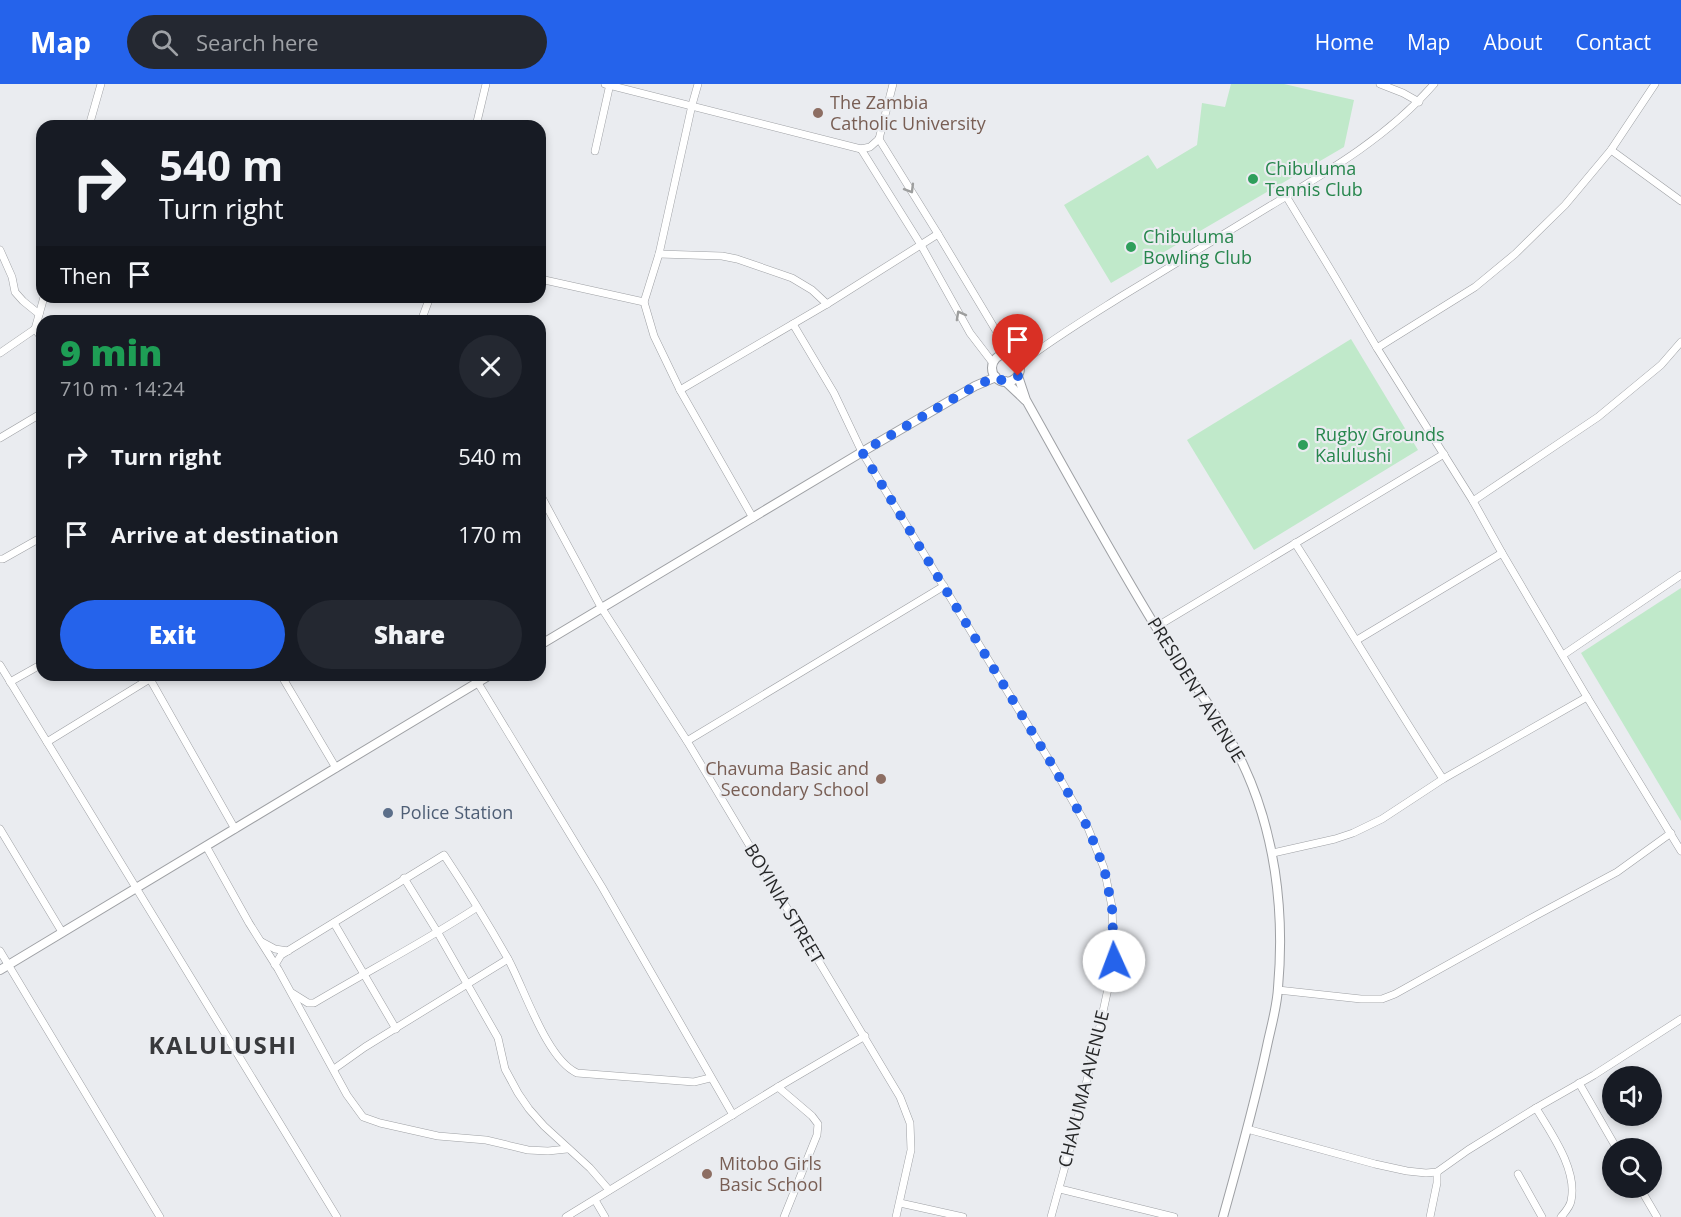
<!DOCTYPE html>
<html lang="en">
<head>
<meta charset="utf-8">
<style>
	body { margin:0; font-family:"Open Sans",sans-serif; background:#242831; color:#f1f3f6; height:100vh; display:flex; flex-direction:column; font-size:22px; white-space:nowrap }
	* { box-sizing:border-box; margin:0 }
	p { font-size:20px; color:#9ea1a6 }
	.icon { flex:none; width:33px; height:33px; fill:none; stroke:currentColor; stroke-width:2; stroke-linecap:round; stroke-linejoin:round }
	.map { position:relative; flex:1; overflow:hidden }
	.panel { position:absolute; left:36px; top:231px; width:510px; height:366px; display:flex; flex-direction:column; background:#171b24; border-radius:18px; box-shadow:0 3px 9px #0003 }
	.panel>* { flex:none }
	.banner { position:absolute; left:36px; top:36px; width:510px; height:183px; border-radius:18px; box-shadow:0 3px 9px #0003; background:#171b24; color:#f1f3f6; overflow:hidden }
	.fabs { position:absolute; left:1602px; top:982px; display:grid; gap:12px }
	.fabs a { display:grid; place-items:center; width:60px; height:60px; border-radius:50%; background:#171b24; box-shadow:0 3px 9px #0003; font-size:30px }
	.pin { position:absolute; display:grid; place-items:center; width:51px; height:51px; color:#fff; margin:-62px -26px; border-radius:50% 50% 50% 0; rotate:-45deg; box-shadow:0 0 6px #0007 }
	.pin .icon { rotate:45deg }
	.me { position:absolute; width:66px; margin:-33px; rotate:358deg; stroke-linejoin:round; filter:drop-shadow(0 0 4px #0008) }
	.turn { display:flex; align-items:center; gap:21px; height:126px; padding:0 24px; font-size:27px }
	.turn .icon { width:78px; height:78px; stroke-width:2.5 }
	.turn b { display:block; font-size:42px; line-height:51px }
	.then { display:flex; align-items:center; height:57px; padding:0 24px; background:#0003; gap:12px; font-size:22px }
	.round { display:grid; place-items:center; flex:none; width:63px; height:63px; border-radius:32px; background:#242831 }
	.overview { display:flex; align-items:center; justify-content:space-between; height:102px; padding:0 24px }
	h1 { font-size:36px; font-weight:800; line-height:45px; color:#1e9e55 }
	.action { display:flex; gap:12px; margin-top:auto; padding:12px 24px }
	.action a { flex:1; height:69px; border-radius:36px; background:#2563eb; color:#fff; font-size:24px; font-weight:800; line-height:69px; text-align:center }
	.action a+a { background:#242831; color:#f1f3f6 }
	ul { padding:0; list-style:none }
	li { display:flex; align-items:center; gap:18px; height:78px; padding:0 24px }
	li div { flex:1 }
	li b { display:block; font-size:22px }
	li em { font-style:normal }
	header { display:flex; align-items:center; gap:36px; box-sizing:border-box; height:84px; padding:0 30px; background:#2563eb; color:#fff }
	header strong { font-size:28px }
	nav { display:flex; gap:33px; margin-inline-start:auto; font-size:21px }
	.search { width:420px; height:54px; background:#242831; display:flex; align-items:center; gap:15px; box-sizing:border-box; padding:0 21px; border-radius:33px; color:#9ea1a6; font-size:22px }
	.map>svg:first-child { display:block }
</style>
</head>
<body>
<header>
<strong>Map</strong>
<div class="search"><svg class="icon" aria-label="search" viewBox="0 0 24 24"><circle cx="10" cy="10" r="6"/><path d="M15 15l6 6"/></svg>Search here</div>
<nav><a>Home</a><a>Map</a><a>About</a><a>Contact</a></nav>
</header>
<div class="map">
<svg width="1681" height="1133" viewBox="0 0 1681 1133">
	<rect width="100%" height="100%" fill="#eaecf0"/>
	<g fill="#c0e9ca">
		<polygon points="1231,0 1284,0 1354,16 1344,63 1111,199 1064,121 1148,71 1157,85 1197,61 1202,19 1225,23"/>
		<polygon points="1351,255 1418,366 1254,466 1187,356"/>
		<polygon points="1681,504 1681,737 1581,569"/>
	</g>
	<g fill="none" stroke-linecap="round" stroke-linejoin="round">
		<g stroke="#9ea0a4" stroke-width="8">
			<g id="minor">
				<polyline points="605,0 861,65 870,63 879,55"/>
				<polyline points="1380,0 1403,9 1419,18"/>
				<polyline points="89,42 101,0"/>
				<polyline points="476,42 486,0"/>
				<polyline points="879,55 938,150 1010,270"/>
				<polyline points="879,55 893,0"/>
				<polyline points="861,65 921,161 970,249 993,279"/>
				<polyline points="1611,66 1681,117"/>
				<polyline points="595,67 610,0"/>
				<polyline points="1286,112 1335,193 1377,264 1473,417 1502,469 1587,613 1681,767"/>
				<polyline points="0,166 12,193 15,208 23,217 39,230"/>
				<polyline points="659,170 722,172 737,175 792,194 812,206 827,220"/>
				<polyline points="540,195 644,218 654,252 680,306 753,434"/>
				<polyline points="644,218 659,170 692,21 698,0"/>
				<polyline points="421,237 430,213"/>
				<polyline points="793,240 834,309 862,368 1054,684 1088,744 1104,784 1112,823 1114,877 1099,946 1075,1046 1051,1133"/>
				<polyline points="35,245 42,254"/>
				<polyline points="1377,264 1475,203 1515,170 1565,121 1611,66 1655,0"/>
				<polyline points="0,269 35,245 44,213"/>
				<polyline points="1016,274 1034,265"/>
				<path d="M1020,280C1052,255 1087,234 1122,212C1171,182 1221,152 1270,122C1329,87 1389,52 1434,0"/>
				<polyline points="680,306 827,220 938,150"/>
				<polyline points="0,354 42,329"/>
				<polyline points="540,410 601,523 687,657 900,1013 910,1039 911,1066 896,1133"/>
				<polyline points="1473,417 1598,333 1661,281 1681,258"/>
				<path d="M1295,459C1345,537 1392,617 1443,695"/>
				<polyline points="0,475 3,475 42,453"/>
				<polyline points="1156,543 1444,370"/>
				<polyline points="1357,556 1502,469"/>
				<polyline points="1563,571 1681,491"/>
				<polyline points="0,581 337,1133"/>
				<polyline points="281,591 336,684"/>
				<polyline points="150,595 235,745"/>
				<polyline points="10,598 42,580"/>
				<polyline points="478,599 602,803 733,1031"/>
				<polyline points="687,657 944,502"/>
				<polyline points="47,658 156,591"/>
				<polyline points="0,745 62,848"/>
				<polyline points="206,762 249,839 278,885 347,1011 363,1033 380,1039 438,1052 486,1056 528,1066 548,1067 567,1065"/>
				<polyline points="1273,769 1335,755 1353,749 1382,735 1443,695 1587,613"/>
				<polyline points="404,794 438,849 498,954 505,985 518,1009 529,1025 544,1042 590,1084 609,1106"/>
				<polyline points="334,839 396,945"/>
				<polyline points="262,858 275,865 288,867"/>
				<polyline points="0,867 160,1133"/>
				<path d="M275,881L281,871L444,771C466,804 487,838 507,873C524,903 546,975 577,989L694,998L710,994"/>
				<polyline points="1278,906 1361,915 1382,915 1395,910 1535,832 1617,788 1671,749"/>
				<path d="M292,909L308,919H314C368,887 424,858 476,824"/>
				<polyline points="334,985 365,963 508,875"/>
				<polyline points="1579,999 1617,1065"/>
				<polyline points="778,1003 812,1032 818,1040 817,1051 784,1133"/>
				<path d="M1536,1024C1551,1049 1578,1086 1571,1117C1570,1123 1565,1128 1561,1133"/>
				<polyline points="1247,1045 1375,1080 1407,1087 1426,1089 1437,1088 1468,1066 1536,1024 1594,991 1681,935"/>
				<polyline points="1518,1090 1542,1133"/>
				<polyline points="1640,1104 1657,1133"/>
				<polyline points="1060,1105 1174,1133"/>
				<polyline points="595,1116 605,1133"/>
				<polyline points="900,1119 963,1133"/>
				<polyline points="566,1133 778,1003 865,952"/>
				<polyline points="1430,1133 1437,1099 1437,1088"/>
			</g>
		</g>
		<g stroke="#9ea0a4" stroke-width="10">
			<g id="tertiary">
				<circle cx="1006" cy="284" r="14"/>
				<path d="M1018,292L1026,316C1068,391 1109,466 1154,540C1182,585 1216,626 1240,674C1275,745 1285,826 1278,904C1277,923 1271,943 1267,962C1255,1019 1239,1076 1223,1133"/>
				<polyline points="1005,297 1025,316"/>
				<polyline points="540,561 862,368 975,302 996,293"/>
				<polyline points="0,886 490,591"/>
			</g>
		</g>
		<use href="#minor" stroke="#fff" stroke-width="7"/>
		<use href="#tertiary" stroke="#fff" stroke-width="8"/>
	</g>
	<defs><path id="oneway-chevron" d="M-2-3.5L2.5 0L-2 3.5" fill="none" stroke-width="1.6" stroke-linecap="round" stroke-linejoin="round" transform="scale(1.5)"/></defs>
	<g stroke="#9d9e9e">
		<use href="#oneway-chevron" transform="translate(910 105) rotate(59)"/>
		<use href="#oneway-chevron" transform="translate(960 231) rotate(-119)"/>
	</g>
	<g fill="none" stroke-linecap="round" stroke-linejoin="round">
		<path stroke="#2563eb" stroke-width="10" stroke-dasharray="0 18" d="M1018,292C1010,298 1004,299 996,293L975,302L862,368L1054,684L1088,744L1104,784L1112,823L1114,877"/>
	</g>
	<g fill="#8d6e63" stroke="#eaecf0" stroke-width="2">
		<circle cx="818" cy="29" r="6"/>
		<circle cx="881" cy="695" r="6"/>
		<circle cx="707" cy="1090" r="6"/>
	</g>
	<g fill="#2e9e5b" stroke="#eaecf0" stroke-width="2">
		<circle cx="1253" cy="95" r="6"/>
		<circle cx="1131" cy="163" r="6"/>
		<circle cx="1303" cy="361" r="6"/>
	</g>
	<circle fill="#5c6f8a" stroke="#eaecf0" stroke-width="2" cx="388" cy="729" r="6"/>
	<g text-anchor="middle" stroke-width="4.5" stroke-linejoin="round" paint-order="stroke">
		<g font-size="18" fill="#785e54" stroke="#eaecf0" text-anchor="start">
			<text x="830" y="25">The Zambia<tspan x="830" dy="21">Catholic University</tspan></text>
			<text x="869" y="691" text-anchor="end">Chavuma Basic and<tspan x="869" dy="21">Secondary School</tspan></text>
			<text x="719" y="1086">Mitobo Girls<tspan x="719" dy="21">Basic School</tspan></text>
		</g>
		<g font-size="18" fill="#27864d" stroke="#eaecf0" text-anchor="start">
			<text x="1265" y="91">Chibuluma<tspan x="1265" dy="21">Tennis Club</tspan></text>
			<text x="1143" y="159">Chibuluma<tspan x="1143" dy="21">Bowling Club</tspan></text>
			<text x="1315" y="357">Rugby Grounds<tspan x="1315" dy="21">Kalulushi</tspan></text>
		</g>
		<g font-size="18" fill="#262728" stroke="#eaecf0">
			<text transform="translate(1196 606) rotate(58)" y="6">PRESIDENT AVENUE</text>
			<text transform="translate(784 820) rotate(59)" y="6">BOYINIA STREET</text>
			<text transform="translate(1084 1005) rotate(-76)" y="6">CHAVUMA AVENUE</text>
		</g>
		<g font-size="18" fill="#4e5e75" stroke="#eaecf0" text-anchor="start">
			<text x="400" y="735">Police Station</text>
		</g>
		<g font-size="24" font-weight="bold" letter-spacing="1.5" fill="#38393c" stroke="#eaecf0">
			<text x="223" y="970">KALULUSHI</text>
		</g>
	</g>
</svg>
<div class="fabs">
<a><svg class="icon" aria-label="sound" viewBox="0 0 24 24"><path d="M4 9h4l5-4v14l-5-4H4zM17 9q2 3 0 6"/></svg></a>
<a><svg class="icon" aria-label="search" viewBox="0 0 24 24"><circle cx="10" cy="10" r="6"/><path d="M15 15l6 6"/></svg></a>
</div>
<div class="pin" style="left:1018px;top:292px;background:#d93025"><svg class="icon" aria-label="arrive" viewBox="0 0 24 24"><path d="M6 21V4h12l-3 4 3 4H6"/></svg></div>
<svg class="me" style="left:1114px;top:877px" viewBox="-20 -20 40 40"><circle r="19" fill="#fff"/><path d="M0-13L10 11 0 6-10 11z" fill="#2563eb"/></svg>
<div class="banner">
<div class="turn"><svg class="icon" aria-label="right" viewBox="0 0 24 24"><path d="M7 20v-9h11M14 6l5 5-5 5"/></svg><div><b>540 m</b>Turn right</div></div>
<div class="then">Then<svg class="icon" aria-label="arrive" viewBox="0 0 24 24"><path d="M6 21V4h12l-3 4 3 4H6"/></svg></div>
</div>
<section class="panel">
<div class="overview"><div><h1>9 min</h1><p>710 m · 14:24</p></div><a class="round"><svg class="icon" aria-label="close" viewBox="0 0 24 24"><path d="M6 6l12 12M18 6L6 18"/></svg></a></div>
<ul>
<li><svg class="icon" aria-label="right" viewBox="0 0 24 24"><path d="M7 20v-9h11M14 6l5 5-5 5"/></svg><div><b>Turn right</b></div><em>540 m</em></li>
<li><svg class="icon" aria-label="arrive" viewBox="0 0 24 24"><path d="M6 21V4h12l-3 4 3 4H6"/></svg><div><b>Arrive at destination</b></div><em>170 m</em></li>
</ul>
<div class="action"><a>Exit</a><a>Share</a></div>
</section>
</div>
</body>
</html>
